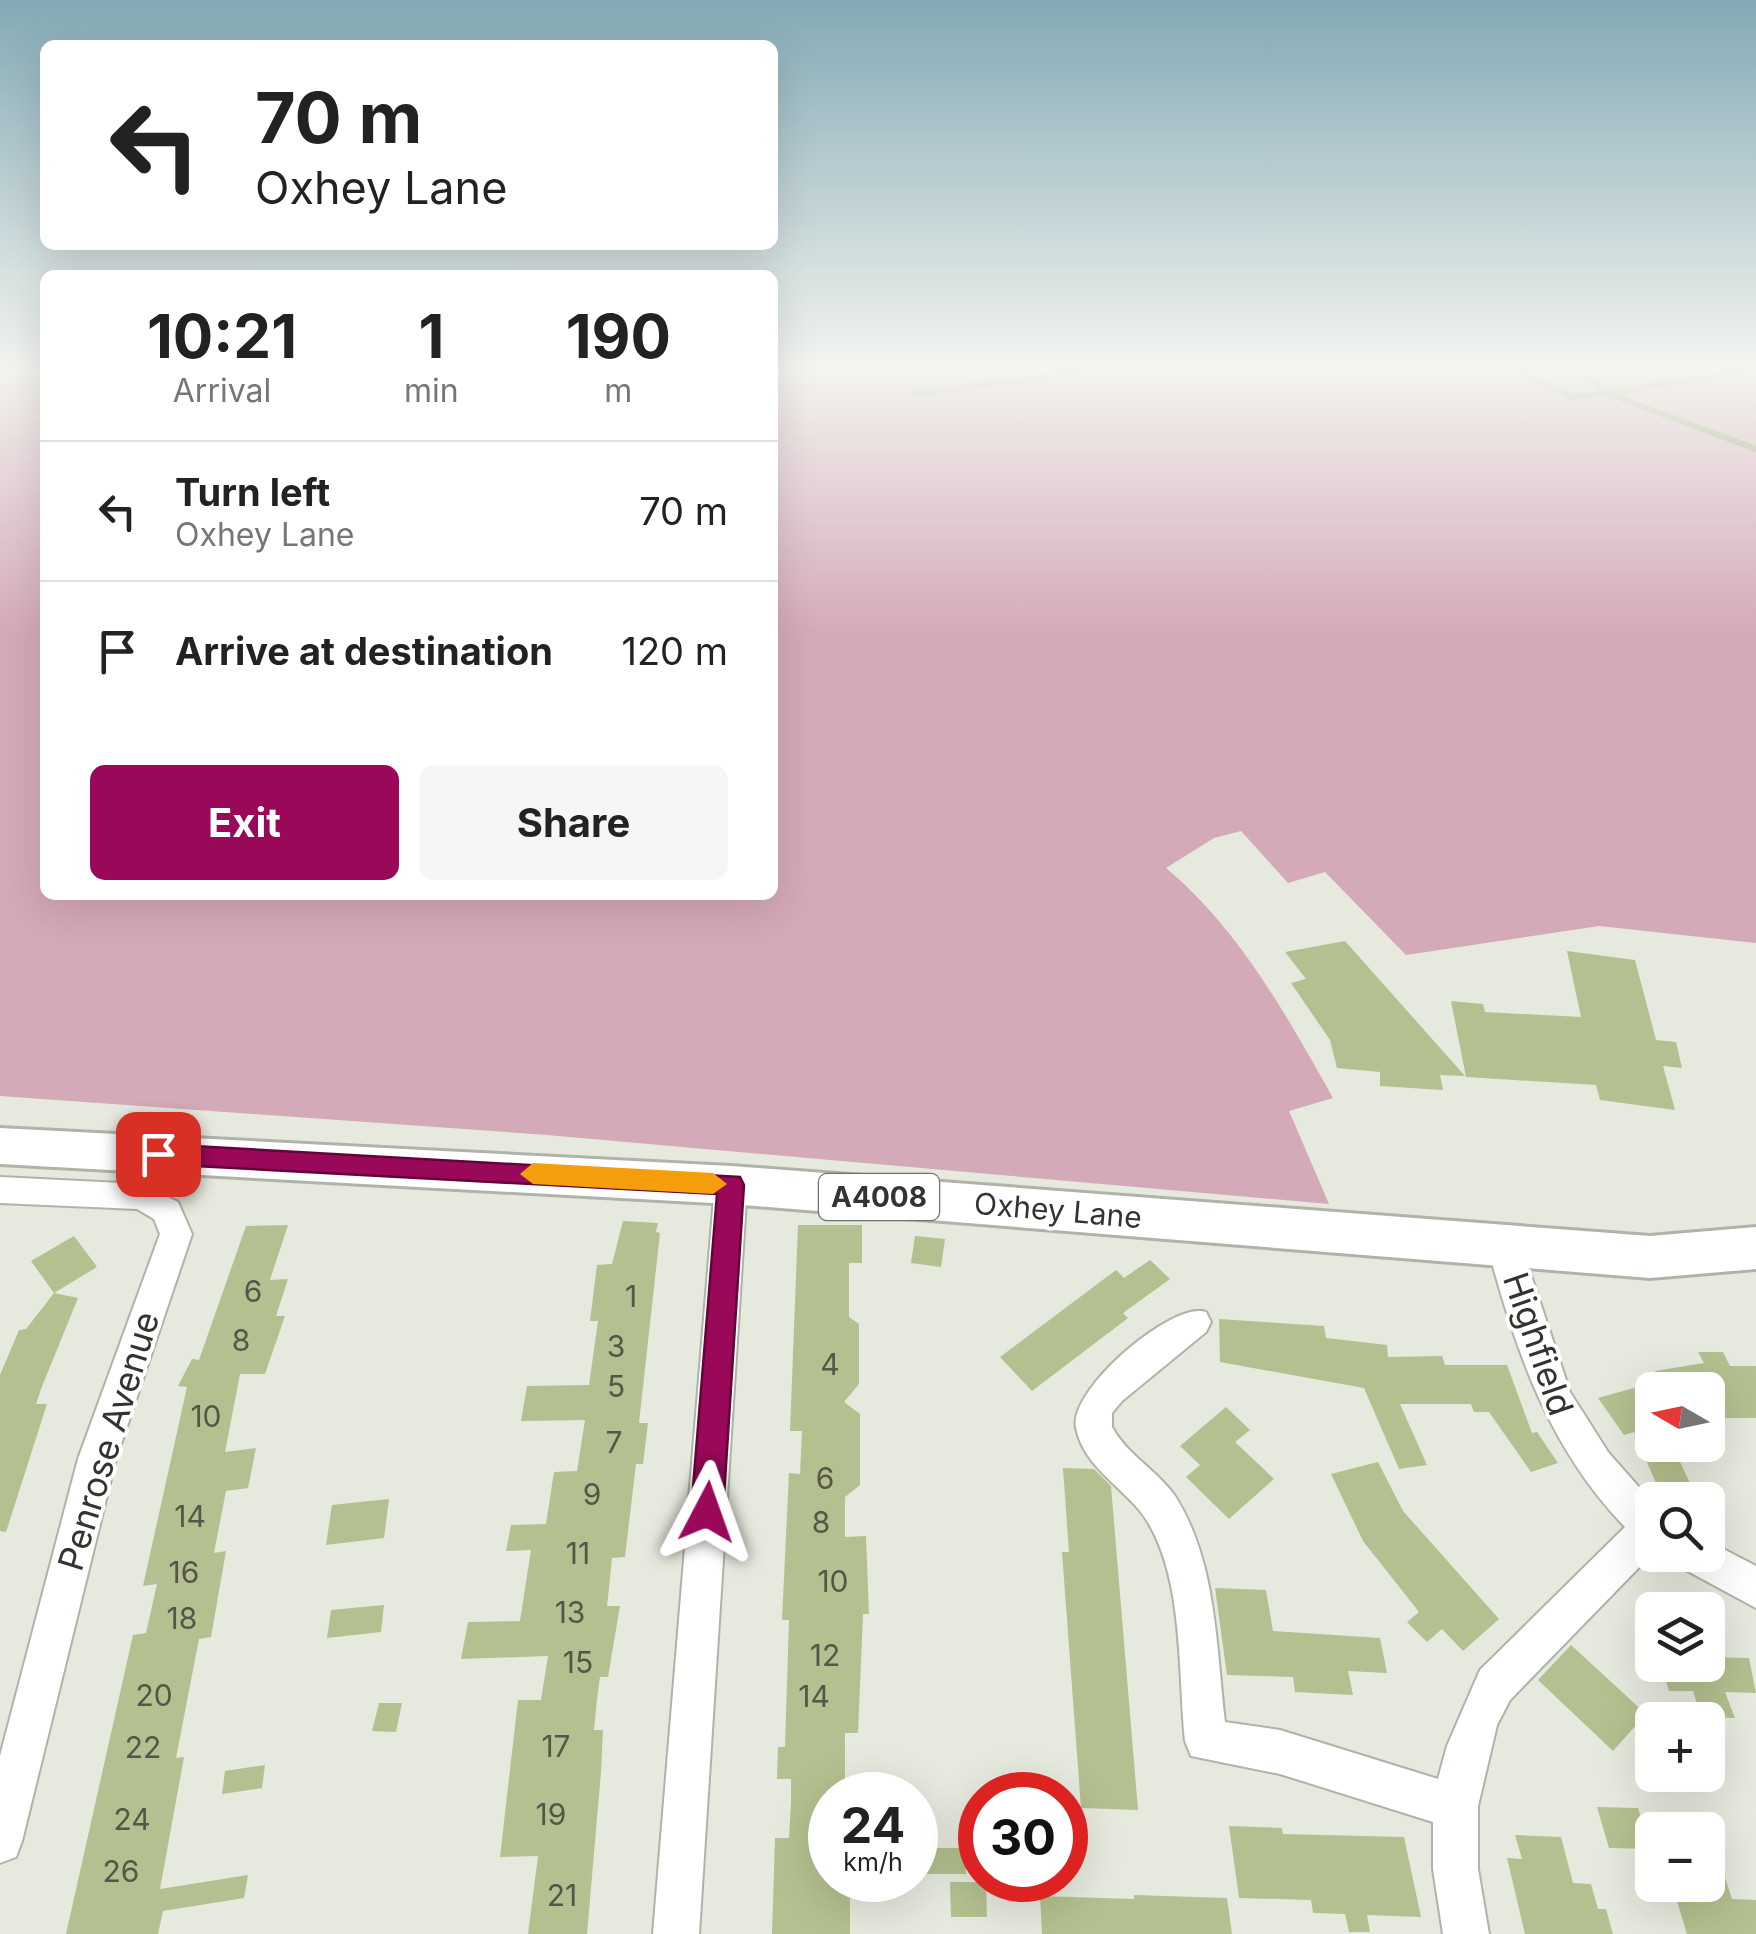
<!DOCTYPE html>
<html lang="en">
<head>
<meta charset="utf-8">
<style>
	body { margin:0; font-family:Inter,sans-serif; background:#f6f6f6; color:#222; height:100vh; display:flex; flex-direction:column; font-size:38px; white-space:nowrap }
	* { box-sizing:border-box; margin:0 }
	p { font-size:32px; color:#767676 }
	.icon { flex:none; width:55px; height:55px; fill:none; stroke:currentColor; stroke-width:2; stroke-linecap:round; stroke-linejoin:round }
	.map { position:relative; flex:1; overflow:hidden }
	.panel { position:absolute; left:40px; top:270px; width:738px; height:630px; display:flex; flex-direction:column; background:#fff; border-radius:15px; box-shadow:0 10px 40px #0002 }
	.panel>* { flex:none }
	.top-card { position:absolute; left:40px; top:40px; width:738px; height:210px; border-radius:15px; box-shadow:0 10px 40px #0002; background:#fff; color:#222; overflow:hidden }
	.needle { width:65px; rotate:279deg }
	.fabs { position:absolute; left:1635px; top:1372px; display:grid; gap:20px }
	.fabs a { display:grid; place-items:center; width:90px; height:90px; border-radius:15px; background:#fff; box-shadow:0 10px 40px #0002; font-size:50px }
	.speed { position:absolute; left:808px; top:1772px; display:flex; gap:20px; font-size:50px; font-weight:700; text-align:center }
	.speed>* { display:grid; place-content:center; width:130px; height:130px; border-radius:50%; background:#fff; box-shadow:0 10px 40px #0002; line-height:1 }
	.speed small { font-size:25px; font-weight:400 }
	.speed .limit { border:15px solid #d22; background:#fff; color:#111 }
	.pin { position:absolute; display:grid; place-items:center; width:85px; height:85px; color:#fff; margin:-42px; border-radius:20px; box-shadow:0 5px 15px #0006 }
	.me { position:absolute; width:110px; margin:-55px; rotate:4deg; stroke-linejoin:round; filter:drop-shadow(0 0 8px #0008) }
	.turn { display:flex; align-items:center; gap:35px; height:210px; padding:0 50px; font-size:45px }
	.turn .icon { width:130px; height:130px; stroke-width:2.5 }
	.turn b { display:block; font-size:70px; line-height:85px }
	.eta { display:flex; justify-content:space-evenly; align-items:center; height:170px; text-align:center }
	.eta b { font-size:60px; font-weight:700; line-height:70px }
	.primary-button { display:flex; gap:20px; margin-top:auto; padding:20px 50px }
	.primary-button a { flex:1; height:115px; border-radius:15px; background:#9a0859; color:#fff; font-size:40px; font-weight:700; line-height:115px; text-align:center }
	.primary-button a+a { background:#f6f6f6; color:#222 }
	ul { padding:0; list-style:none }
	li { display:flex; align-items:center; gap:30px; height:140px; padding:0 50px; border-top:2px solid #e0e0e0 }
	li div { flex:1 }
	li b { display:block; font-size:38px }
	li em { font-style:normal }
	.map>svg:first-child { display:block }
</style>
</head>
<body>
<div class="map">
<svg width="1756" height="1934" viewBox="0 0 1756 1934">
	<rect width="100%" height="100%" fill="#e6e9dd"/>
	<path fill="#d4a9b8" d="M0,366H45V895H772L773,366H1756V943L1599,926L1406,955L1325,872L1288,883L1241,831L1214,838L1166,868C1239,929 1287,1016 1333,1098L1289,1111L1329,1204L547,1135L0,1096Z"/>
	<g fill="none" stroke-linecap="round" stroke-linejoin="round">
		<g stroke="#8d9869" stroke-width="6">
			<polyline points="1507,366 1572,397 1756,371"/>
			<polyline points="1575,366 1606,393 1756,449"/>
			<polyline points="914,394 1128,366"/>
		</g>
	</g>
	<g fill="#b4c08f">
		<polygon points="1345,941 1465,1076 1440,1075 1443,1090 1380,1086 1380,1072 1337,1068 1330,1040 1291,983 1306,979 1285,952"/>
		<polygon points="1567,951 1635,960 1656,1040 1676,1042 1682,1068 1663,1066 1675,1110 1600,1100 1596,1085 1466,1077 1451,1001 1483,1004 1485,1012 1581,1017"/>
		<polygon points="623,1221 658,1223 656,1232 660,1233 639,1423 648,1423 643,1464 636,1464 625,1557 612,1558 610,1578 607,1606 620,1606 608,1677 600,1677 597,1699 594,1730 603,1730 601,1772 587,1934 528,1934 538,1856 500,1857 518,1700 541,1700 548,1656 461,1659 468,1622 520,1621 531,1550 506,1551 511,1525 546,1524 554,1472 577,1471 585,1420 521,1421 527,1386 589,1385 598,1321 590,1321 597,1265 612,1264"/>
		<polygon points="288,1225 270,1280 288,1279 276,1316 285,1316 265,1374 240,1374 225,1452 256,1448 248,1488 226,1491 214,1553 226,1551 211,1637 199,1639 176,1758 184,1757 160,1889 248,1875 244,1898 163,1911 158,1934 66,1934 133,1635 146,1633 157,1584 143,1586 187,1387 178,1386 192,1359 199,1360 246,1226"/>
		<polygon points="798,1225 862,1225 862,1263 849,1263 849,1317 859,1324 859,1384 844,1402 860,1414 860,1485 845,1497 845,1537 866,1536 869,1614 863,1614 858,1733 845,1733 845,1795 830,1795 830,1887 850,1886 850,1934 772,1934 775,1838 789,1838 791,1804 791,1779 777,1779 778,1747 785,1747 789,1620 782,1620 789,1473 800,1474 802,1431 790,1431"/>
		<polygon points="74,1236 97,1267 54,1293 78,1298 41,1389 36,1404 47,1404 6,1532 0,1531 0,1375 19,1330 26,1329 54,1293 31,1261"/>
		<polygon points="915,1236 945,1239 941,1267 911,1263"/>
		<polygon points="1150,1260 1170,1279 1123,1313 1128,1318 1032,1391 1000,1357 1116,1270 1124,1278"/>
		<polygon points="1219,1319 1324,1326 1326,1338 1387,1345 1388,1357 1442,1356 1445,1365 1507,1365 1532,1433 1537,1432 1558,1463 1531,1472 1489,1412 1474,1412 1471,1404 1400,1404 1427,1465 1399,1469 1364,1388 1220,1362"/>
		<polygon points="1698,1352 1723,1352 1730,1366 1756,1366 1756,1418 1708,1418 1708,1390 1667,1390 1655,1371 1704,1363"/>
		<polygon points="1652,1383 1652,1462 1680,1462 1696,1496 1662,1497 1634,1432 1624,1435 1598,1398"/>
		<polygon points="1226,1407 1250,1430 1235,1442 1274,1479 1229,1519 1186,1477 1200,1465 1180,1446"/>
		<polygon points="1378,1462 1403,1511 1499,1619 1463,1651 1442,1629 1427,1642 1407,1622 1419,1612 1363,1541 1331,1474"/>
		<polygon points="1063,1468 1094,1469 1111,1486 1138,1810 1081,1808 1062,1552 1069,1552"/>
		<polygon points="389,1499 384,1538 326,1545 332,1505"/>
		<polygon points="1215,1588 1266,1590 1273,1631 1380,1638 1387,1673 1348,1671 1353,1695 1295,1692 1293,1677 1227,1675"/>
		<polygon points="384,1605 381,1632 327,1638 331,1610"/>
		<polygon points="1571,1645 1646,1714 1613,1751 1538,1680"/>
		<polygon points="1708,1657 1749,1658 1756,1693 1725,1692 1735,1718 1701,1717 1693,1691 1669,1691 1661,1665 1708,1665"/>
		<polygon points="379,1703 402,1703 396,1732 372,1731"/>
		<polygon points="265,1765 262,1788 222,1794 225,1771"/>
		<polygon points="1597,1807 1638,1808 1650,1849 1609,1848"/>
		<polygon points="1229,1826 1282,1828 1283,1834 1404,1837 1421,1917 1367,1915 1370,1932 1349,1932 1345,1914 1313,1913 1311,1900 1239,1898"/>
		<polygon points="1515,1835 1561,1837 1573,1883 1591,1884 1598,1909 1606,1909 1613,1934 1525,1934 1507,1858 1522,1859"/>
		<polygon points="1712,1838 1732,1899 1756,1900 1756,1934 1687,1934 1672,1885 1708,1885 1708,1839"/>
		<polygon points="915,1848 965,1848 966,1874 915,1874"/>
		<polygon points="950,1882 986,1882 987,1917 951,1917"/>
		<polygon points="1134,1895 1227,1898 1232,1934 1042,1934 1040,1896 1134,1899"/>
	</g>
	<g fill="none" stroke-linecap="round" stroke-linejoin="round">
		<g stroke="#b0b3a8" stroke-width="4">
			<g id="street">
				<polygon points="731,1172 742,1176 747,1185 699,1934 653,1934 715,1185 720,1176"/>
				<polygon points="0,1177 142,1184 178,1202 192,1234 116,1459 22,1841 16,1857 0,1863 0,1756 78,1459 160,1234 154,1219 137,1209 0,1203"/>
				<path d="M1505,1234L1517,1238L1522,1248L1570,1392L1608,1452L1652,1502V1554L1510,1700L1497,1725L1478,1806V1869L1489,1934H1443L1433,1869V1822L1280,1774L1191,1756L1185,1741C1178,1673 1184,1585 1149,1524C1129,1489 1085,1471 1076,1428C1068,1389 1174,1300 1206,1312L1211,1322L1206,1332L1122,1401L1112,1413V1427C1127,1455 1157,1470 1175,1496C1217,1562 1216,1647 1225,1722L1280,1730L1438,1779L1447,1746L1480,1670L1625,1527C1549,1448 1516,1352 1488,1248L1493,1238Z"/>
				<polygon points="1708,1541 1756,1566 1756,1608 1682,1568 1676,1555 1708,1555"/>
			</g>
		</g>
		<g stroke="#b0b3a8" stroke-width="6">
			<polygon id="primary" points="0,1128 731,1166 1650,1236 1756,1227 1756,1269 1650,1278 731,1204 0,1164"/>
		</g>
		<use href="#street" fill="#fff" fill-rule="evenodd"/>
		<use href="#primary" fill="#fff" fill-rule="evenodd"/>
	</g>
	<linearGradient id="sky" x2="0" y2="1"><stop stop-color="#83a9b5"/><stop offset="0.58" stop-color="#f4f5f0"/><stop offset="1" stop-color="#f4f5f0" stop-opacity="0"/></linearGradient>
	<rect width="1756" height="636" fill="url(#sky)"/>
	<polygon fill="#9a0859" stroke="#64053a" stroke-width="2.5" points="158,1144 740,1177 744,1185 723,1512 718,1522 707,1527 696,1522 691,1512 717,1194 158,1164 145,1154"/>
	<polygon fill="#f59e0b" points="533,1163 713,1173 727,1184 713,1194 533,1184 520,1174"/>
	<g text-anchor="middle" stroke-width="8" stroke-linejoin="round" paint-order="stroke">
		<rect fill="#fff" stroke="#70716e" stroke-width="2.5" x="819" y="1174" width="120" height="46" rx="8"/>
		<g font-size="28" font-weight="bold" fill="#333430">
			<text x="879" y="1207">A4008</text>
		</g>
		<g font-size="30" fill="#333430" stroke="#fff">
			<text transform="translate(1058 1211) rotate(5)" y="10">Oxhey Lane</text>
		</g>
		<g font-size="30" fill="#535748">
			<text x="253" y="1302">6</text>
			<text x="631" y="1307">1</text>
			<text x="241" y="1351">8</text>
			<text x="616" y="1357">3</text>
			<text x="830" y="1375">4</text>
			<text x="616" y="1397">5</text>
			<text x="206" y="1427">10</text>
			<text x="614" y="1453">7</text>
			<text x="825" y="1489">6</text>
			<text x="592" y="1505">9</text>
			<text x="190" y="1527">14</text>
			<text x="821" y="1533">8</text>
			<text x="578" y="1564">11</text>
			<text x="184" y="1583">16</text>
			<text x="833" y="1592">10</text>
			<text x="570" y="1623">13</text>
			<text x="182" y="1629">18</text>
			<text x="825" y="1666">12</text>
			<text x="578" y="1673">15</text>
			<text x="154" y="1706">20</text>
			<text x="814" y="1707">14</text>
			<text x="556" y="1757">17</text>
			<text x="143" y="1758">22</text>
			<text x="551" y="1825">19</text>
			<text x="132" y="1830">24</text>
			<text x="121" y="1882">26</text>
			<text x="562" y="1906">21</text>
		</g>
		<g font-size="35" fill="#333430" stroke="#fff">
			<text transform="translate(1538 1344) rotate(71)" y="12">Highfield</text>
			<text transform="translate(109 1441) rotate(-73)" y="12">Penrose Avenue</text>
		</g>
	</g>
</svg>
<div class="fabs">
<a><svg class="needle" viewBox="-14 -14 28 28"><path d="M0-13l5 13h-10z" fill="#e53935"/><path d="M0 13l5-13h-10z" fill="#767676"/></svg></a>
<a><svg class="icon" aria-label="search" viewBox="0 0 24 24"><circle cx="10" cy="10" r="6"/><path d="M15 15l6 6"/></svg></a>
<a><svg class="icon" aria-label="layers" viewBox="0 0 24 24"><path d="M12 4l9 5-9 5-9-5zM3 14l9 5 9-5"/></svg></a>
<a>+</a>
<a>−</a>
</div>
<div class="speed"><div>24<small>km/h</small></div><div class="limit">30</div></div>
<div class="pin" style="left:158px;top:1154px;background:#d93025"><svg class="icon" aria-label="arrive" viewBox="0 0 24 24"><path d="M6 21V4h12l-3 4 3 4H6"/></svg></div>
<svg class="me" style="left:707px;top:1512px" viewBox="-20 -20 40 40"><path d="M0-17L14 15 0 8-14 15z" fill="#9a0859" stroke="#fff" stroke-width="4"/></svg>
<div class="top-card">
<div class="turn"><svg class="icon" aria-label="left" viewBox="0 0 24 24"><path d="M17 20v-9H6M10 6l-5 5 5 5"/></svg><div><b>70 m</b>Oxhey Lane</div></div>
</div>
<section class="panel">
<div class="eta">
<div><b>10:21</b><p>Arrival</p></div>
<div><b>1</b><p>min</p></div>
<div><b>190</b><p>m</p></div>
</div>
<ul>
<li><svg class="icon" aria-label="left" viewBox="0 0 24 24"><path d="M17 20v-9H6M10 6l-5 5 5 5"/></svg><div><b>Turn left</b><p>Oxhey Lane</p></div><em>70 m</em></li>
<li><svg class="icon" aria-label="arrive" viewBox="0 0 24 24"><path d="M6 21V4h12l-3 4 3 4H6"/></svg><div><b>Arrive at destination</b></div><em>120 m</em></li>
</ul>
<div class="primary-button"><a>Exit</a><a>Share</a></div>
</section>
</div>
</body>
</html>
